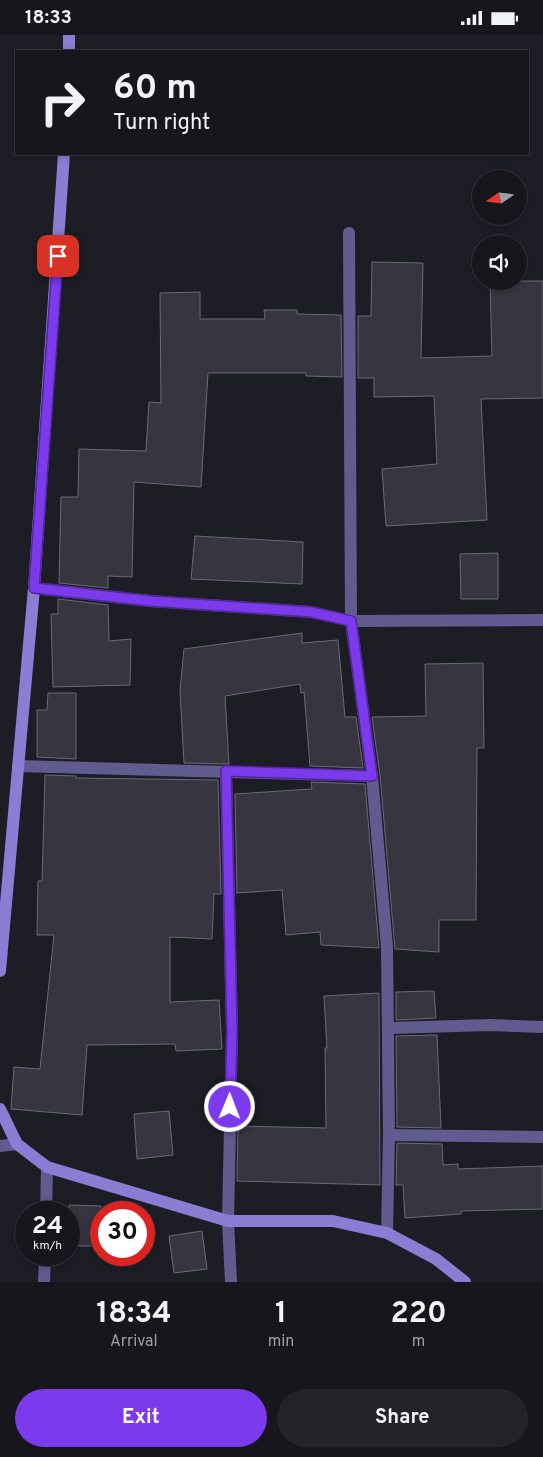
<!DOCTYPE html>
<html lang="en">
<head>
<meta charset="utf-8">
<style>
	body { margin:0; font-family:Overpass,sans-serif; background:#232329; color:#f1f3f6; height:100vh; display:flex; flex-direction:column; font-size:19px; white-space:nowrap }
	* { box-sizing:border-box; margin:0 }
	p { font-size:16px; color:#9e9fa3 }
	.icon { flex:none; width:28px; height:28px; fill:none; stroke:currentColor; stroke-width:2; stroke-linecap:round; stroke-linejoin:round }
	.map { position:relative; height:1247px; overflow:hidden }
	.drawer { display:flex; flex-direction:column; background:#16161c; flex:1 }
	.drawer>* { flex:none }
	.hud { position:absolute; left:15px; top:15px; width:514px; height:105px; border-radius:0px; box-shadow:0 2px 8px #0003,0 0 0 1px #35353b; background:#16161c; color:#f1f3f6; overflow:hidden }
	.needle { width:32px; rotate:256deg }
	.tools { position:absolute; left:472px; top:135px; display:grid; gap:10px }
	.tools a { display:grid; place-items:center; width:55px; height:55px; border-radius:50%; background:#16161c; box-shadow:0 2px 8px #0003,0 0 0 1px #35353b; font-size:25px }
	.speed { position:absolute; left:15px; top:1166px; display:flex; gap:10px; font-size:25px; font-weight:700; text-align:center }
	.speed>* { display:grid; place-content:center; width:65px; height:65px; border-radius:50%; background:#16161c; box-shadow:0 2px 8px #0003,0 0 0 1px #35353b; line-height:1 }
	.speed small { font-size:12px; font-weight:400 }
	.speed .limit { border:8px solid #d22; background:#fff; color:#111 }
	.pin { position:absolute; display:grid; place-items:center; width:42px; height:42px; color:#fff; margin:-21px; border-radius:10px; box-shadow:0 2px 8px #0006 }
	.me { position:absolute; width:55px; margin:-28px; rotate:1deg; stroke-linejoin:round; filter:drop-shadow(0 0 4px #0008) }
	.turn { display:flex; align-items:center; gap:18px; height:105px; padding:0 15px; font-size:22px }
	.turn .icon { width:65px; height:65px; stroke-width:2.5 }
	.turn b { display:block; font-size:35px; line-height:42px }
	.eta { display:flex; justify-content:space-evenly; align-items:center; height:85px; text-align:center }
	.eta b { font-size:30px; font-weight:700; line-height:35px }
	.button { display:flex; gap:10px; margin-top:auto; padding:10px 15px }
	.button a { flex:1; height:58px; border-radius:30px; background:#7c3aed; color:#fff; font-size:20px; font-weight:700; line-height:58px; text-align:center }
	.button a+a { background:#232329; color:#f1f3f6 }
	.status { display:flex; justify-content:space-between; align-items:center; height:35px; padding:0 25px; background:#16161c; direction:ltr }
	.status svg { height:14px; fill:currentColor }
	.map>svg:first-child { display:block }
</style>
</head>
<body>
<div class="status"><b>18:33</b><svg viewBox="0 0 49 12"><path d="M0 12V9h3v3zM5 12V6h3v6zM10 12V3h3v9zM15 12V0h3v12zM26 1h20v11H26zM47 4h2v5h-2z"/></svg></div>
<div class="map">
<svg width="543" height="1247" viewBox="0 0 543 1247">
	<rect width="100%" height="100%" fill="#1d1d26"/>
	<g fill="#363540" stroke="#6b6a76">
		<polygon points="372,227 423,228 421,323 492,321 490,246 543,246 543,363 481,364 487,485 386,491 382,434 437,429 434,361 374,362 374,343 358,343 358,281 371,281"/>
		<polygon points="200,257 200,284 265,284 264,275 297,275 297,279 341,280 342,342 306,341 306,338 208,338 201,452 134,447 132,542 108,541 108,553 59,548 61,462 78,462 79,414 146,416 149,367 161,368 160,258"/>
		<polygon points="195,501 303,507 302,549 191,544"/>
		<polygon points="498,518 498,564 461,564 460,519"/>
		<polygon points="58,564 108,570 109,606 131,604 130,650 53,652 51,579 58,579"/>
		<polygon points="302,598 302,608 338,605 345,682 356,682 363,733 310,731 304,657 301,658 300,649 225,661 229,729 184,728 180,655 184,614"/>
		<polygon points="483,628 484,713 477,713 476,885 439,885 439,917 395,914 380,740 372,682 426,681 425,629"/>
		<polygon points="48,658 76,658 76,724 37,722 37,675 47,675"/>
		<polygon points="45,740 76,741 76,743 218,745 221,859 214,859 212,904 170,902 170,967 219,965 222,1014 176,1016 175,1009 87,1010 82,1080 11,1074 14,1032 40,1034 54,900 37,900 38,846 42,846"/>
		<polygon points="311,747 365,749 379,913 321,910 320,897 286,900 282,855 237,858 235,759 312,754"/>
		<polygon points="434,956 436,983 396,985 396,957"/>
		<polygon points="379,958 380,1150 237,1146 238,1091 326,1093 325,1013 327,1013 324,961"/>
		<polygon points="437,1000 441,1093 397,1092 396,1001"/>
		<polygon points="169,1076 173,1120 137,1124 134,1079"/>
		<polygon points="397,1108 442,1109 443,1130 458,1129 458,1134 543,1131 543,1174 461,1176 461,1179 405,1183 403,1150 396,1150"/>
		<polygon points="69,1170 101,1171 101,1211 69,1211"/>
		<polygon points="202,1196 207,1234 174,1238 169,1201"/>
	</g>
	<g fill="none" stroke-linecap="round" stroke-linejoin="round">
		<g stroke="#625b90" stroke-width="12">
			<polyline points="349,198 351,586 372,741 387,912 389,1100 387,1198"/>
			<polyline points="34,553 150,566 311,577 351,586 543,585"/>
			<polyline points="18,731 372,741"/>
			<polyline points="226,736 232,996 228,1186 231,1247"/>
			<polyline points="389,993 490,990 543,992"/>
			<polyline points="389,1100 543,1102"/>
			<polyline points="0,1111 17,1109"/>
			<polyline points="46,1178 47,1132"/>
			<polyline points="44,1247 45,1220"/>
		</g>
		<g stroke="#8a7dd3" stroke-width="12">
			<polyline points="69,16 69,0"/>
			<polyline points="0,936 34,553 64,119"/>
			<polyline points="0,1074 17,1109 47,1132 228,1186 333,1186 387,1198 436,1224 465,1247"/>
		</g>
	</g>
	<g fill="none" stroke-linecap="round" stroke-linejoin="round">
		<g stroke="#51269a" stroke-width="12">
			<polyline id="route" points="58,221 34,553 150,566 311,577 351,586 372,741 226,736 232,996 230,1072"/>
		</g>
		<use href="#route" stroke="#7c3aed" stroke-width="9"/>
	</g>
</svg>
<div class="tools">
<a><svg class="needle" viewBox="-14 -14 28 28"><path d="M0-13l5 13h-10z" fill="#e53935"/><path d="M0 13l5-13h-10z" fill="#9e9fa3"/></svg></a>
<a><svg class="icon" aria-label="sound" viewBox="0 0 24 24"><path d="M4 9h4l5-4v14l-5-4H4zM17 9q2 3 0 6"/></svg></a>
</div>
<div class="speed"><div>24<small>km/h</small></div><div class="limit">30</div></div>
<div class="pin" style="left:58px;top:221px;background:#d93025"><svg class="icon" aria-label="arrive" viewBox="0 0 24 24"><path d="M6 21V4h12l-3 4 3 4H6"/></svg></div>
<svg class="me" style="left:230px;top:1072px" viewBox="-20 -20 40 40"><circle r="17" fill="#7c3aed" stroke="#fff" stroke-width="3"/><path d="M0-11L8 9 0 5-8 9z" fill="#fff"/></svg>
<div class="hud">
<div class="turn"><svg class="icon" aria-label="right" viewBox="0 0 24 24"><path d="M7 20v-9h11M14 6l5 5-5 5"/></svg><div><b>60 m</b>Turn right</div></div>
</div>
</div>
<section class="drawer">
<div class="eta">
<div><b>18:34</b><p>Arrival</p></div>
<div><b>1</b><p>min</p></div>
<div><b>220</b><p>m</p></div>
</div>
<div class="button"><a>Exit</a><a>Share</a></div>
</section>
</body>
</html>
